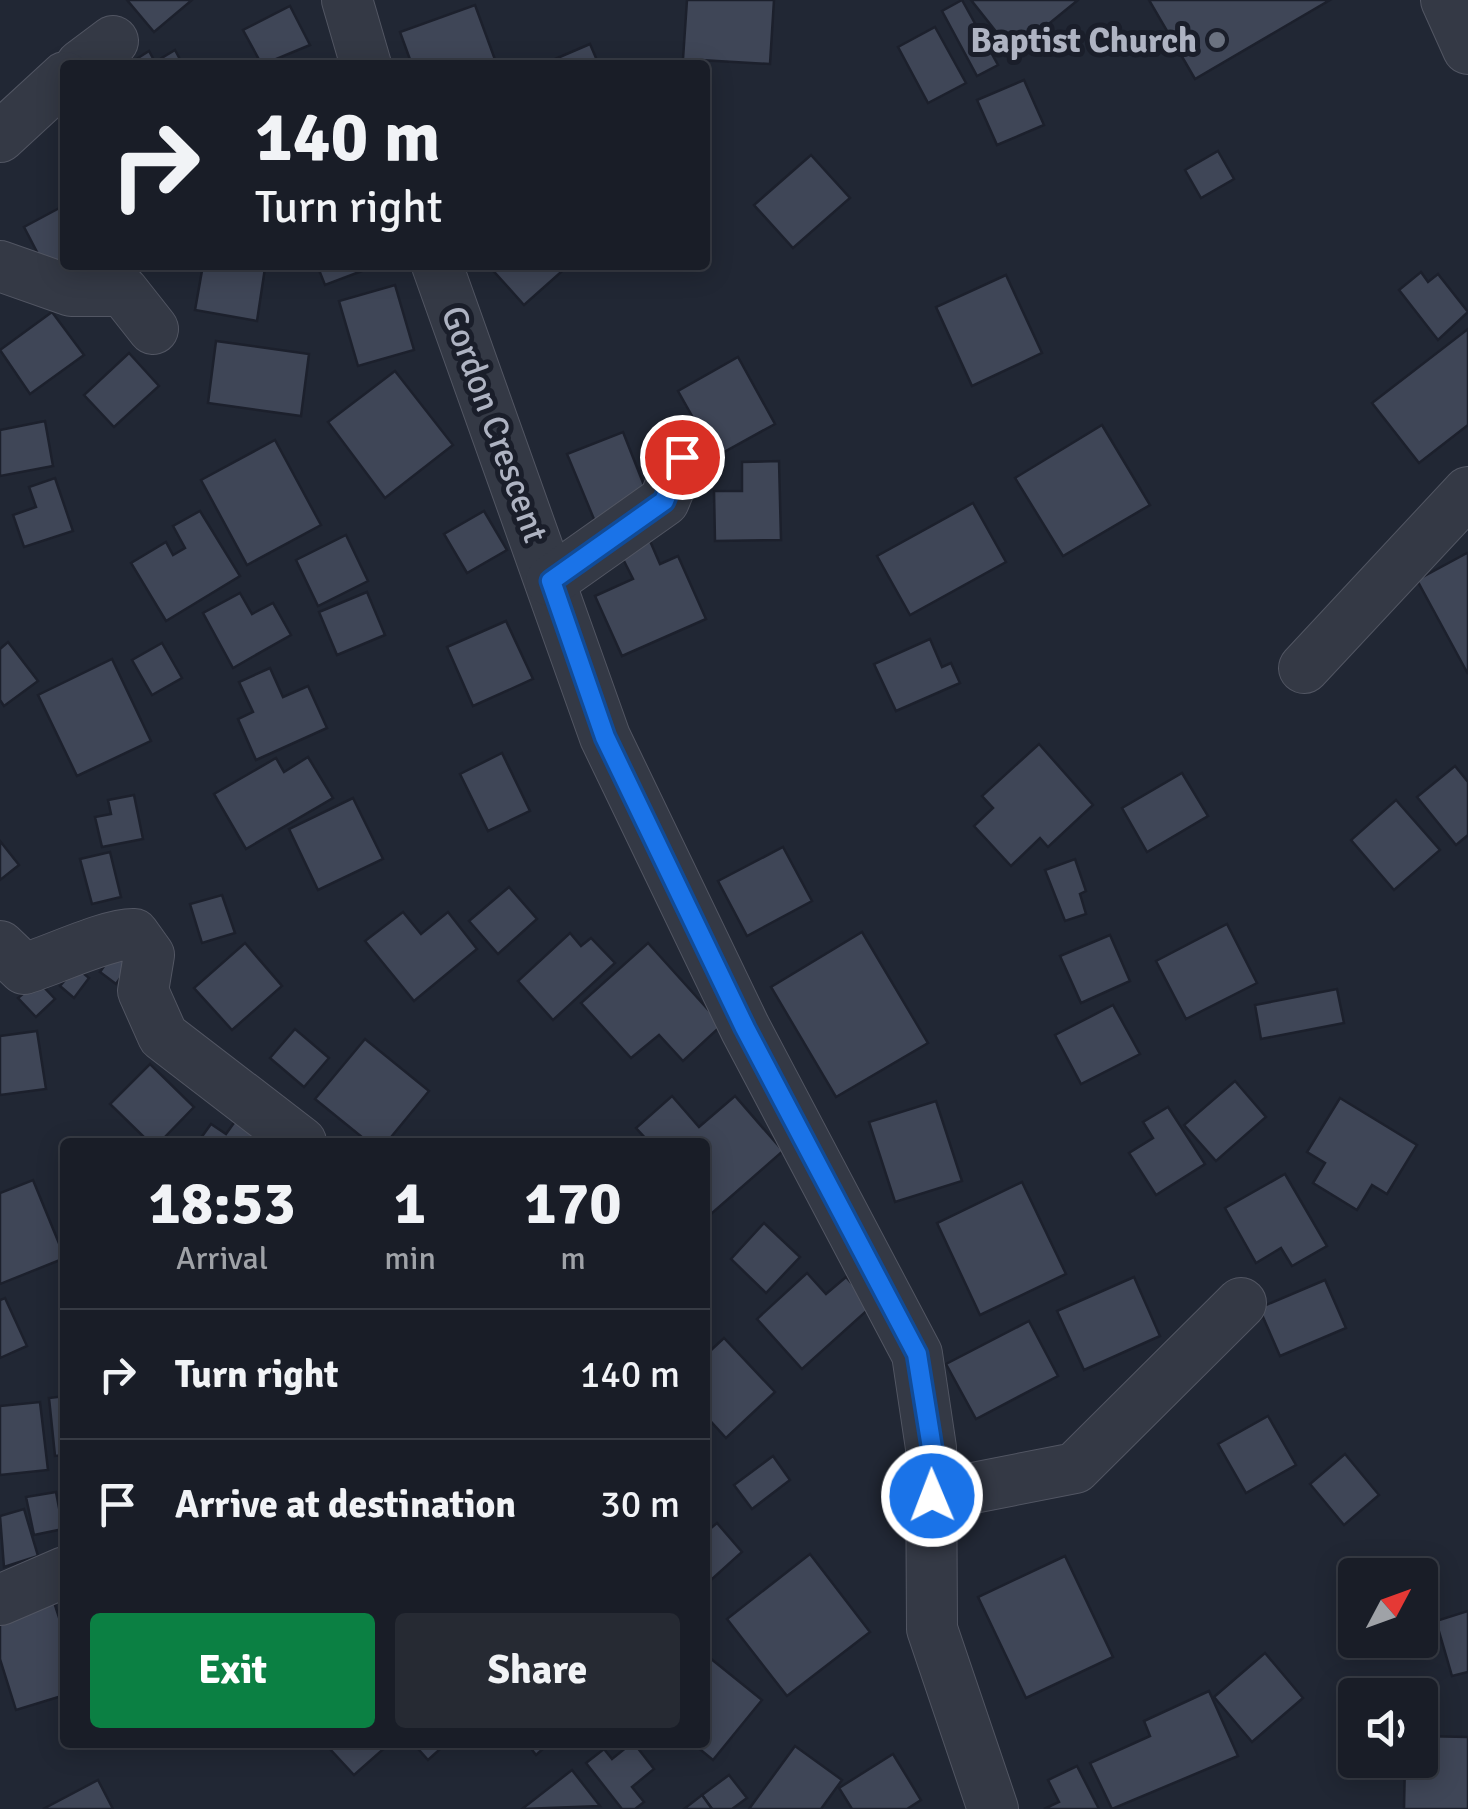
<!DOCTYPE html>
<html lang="en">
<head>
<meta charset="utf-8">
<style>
	body { margin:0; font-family:Signika,sans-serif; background:#262a33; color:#f1f3f6; height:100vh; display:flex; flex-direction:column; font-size:38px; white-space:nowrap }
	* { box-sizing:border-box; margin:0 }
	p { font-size:32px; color:#9fa2a7 }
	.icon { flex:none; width:55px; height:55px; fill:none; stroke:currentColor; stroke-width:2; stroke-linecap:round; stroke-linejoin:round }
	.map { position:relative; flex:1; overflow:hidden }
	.side { position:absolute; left:60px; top:1138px; width:650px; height:610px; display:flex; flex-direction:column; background:#191d27; border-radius:10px; box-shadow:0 5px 25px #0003,0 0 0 2px #373b44 }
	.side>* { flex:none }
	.guide { position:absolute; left:60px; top:60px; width:650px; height:210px; border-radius:10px; box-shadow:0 5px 25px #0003,0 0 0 2px #373b44; background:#191d27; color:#f1f3f6; overflow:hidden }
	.needle { width:65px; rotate:49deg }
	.tools { position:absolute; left:1338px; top:1558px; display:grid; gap:20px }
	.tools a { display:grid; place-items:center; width:100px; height:100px; border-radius:10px; background:#191d27; box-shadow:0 5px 25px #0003,0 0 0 2px #373b44; font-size:50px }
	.pin { position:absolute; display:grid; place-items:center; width:85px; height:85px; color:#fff; margin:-42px; border:5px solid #fff; border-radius:50%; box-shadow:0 2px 10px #0007 }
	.me { position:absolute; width:110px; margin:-55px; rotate:359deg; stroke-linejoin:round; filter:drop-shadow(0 0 8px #0008) }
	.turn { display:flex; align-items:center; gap:35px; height:210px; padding:0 30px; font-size:45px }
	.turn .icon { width:130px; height:130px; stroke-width:2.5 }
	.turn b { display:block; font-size:70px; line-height:85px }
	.eta { display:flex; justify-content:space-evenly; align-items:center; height:170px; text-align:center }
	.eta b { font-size:60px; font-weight:700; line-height:70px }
	.primary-button { display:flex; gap:20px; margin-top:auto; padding:20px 30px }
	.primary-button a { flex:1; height:115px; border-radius:10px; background:#0b8043; color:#fff; font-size:40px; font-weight:700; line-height:115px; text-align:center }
	.primary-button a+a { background:#262a33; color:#f1f3f6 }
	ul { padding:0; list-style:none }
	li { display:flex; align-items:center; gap:30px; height:130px; padding:0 30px; border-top:2px solid #373b44 }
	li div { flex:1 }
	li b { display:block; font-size:38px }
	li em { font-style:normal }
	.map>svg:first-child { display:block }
</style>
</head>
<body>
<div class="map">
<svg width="1468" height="1809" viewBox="0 0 1468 1809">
	<rect width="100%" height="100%" fill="#212734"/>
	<g fill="#3f4657" stroke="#1c202c" stroke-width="2.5">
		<polygon points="127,0 192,0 154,32"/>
		<polygon points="687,0 774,0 770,64 683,59"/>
		<polygon points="962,0 998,65 977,76 942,11"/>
		<polygon points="971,0 1078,0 1013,53"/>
		<polygon points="1149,0 1330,0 1195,79"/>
		<polygon points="475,5 497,65 412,65 400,32"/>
		<polygon points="290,6 310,45 262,65 243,30"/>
		<polygon points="935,27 966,83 928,103 898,47"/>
		<polygon points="590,44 599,65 541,65"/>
		<polygon points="175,50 183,65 127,65 149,51 155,62"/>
		<polygon points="1024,80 1044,125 997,145 977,100"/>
		<polygon points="1218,151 1234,179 1201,198 1185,170"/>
		<polygon points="811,155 850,198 793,248 754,205"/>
		<polygon points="65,205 65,265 73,265 50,277 24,227"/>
		<polygon points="203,265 265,268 257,321 195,310"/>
		<polygon points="317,265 360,265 362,271 325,285"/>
		<polygon points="488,265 569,265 524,305"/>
		<polygon points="1421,272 1428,282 1438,274 1468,312 1438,340 1399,290"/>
		<polygon points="1006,275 1042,353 972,386 936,307"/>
		<polygon points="395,285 414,350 358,366 339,301"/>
		<polygon points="52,312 84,355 30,394 0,350"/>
		<polygon points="1468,329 1468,425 1419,463 1372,403"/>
		<polygon points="216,341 309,354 301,416 208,403"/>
		<polygon points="129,353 159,386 114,427 84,395"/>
		<polygon points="738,357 775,424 715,457 678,391"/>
		<polygon points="395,371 453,445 385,498 328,422"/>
		<polygon points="45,421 53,466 0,476 0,430"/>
		<polygon points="1102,425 1150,505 1063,556 1015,478"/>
		<polygon points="623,432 651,503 596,524 567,454"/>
		<polygon points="275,440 321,525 247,565 201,480"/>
		<polygon points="779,461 781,540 715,541 714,491 742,491 742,462"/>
		<polygon points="55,478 73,531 24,547 13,515 36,507 29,487"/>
		<polygon points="973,503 1006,562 910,615 877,556"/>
		<polygon points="200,511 240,576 166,621 131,563 166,542 173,555 185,548 173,526"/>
		<polygon points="484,511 507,550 467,573 444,534"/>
		<polygon points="346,535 368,581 318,606 296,560"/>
		<polygon points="650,541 660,564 678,556 706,619 622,656 595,596 633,579 620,553"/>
		<polygon points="1467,553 1468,554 1468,674 1417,580"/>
		<polygon points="367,592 385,635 337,655 319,612"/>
		<polygon points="240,593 252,614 273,603 291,635 233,668 203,613"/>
		<polygon points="506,621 533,679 473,706 447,647"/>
		<polygon points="930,639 942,667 951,663 960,683 896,711 874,664"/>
		<polygon points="8,642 38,681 4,706 0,700 0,649"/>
		<polygon points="162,643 182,678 152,695 132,660"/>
		<polygon points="112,659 151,741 77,776 38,695"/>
		<polygon points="270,668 283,697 308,686 327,728 256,760 238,719 253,712 239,682"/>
		<polygon points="1039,744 1093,805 1048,847 1040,838 1011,866 974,826 993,808 982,796"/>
		<polygon points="502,753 530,811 488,831 460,774"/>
		<polygon points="308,757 333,798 246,849 214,794 276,758 284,772"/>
		<polygon points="1455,766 1468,782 1468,835 1456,845 1417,797"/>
		<polygon points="1182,773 1208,816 1147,852 1122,808"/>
		<polygon points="134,795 143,839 102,847 95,817 111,814 108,800"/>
		<polygon points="353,798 383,859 318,890 289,829"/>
		<polygon points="1396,800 1440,850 1394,890 1351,840"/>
		<polygon points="0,841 19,865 0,880"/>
		<polygon points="783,847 812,901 747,936 718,881"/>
		<polygon points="110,852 121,897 92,904 80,859"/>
		<polygon points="1075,859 1086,891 1080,894 1086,914 1065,921 1045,870"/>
		<polygon points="509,887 537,919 498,954 469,921"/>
		<polygon points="222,895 235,933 202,943 190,904"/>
		<polygon points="403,912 421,934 448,912 477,949 414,1001 365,941"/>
		<polygon points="1227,924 1257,983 1186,1019 1156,961"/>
		<polygon points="862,932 928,1043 836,1097 771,987"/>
		<polygon points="570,933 581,946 591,938 615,963 553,1020 518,981"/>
		<polygon points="1110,935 1130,981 1081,1003 1060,956"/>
		<polygon points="245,943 282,986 232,1030 194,988"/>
		<polygon points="648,943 722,1025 683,1061 659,1035 631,1058 581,1003"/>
		<polygon points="117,947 134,958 116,984 100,972"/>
		<polygon points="76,967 89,978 74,998 60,986"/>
		<polygon points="38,981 55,999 36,1017 18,998"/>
		<polygon points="1337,989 1344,1023 1261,1039 1255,1005"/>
		<polygon points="1113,1005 1140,1054 1081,1084 1055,1035"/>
		<polygon points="295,1029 329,1058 304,1087 270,1058"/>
		<polygon points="37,1031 46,1089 0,1095 0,1036"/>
		<polygon points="365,1039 429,1091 387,1142 368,1142 315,1099"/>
		<polygon points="150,1064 194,1107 160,1142 149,1142 110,1104"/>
		<polygon points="1235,1081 1266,1117 1216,1161 1184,1125"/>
		<polygon points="672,1096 699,1127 735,1096 783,1151 711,1214 705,1207 705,1142 649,1142 636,1128"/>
		<polygon points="1340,1098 1417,1145 1387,1194 1372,1185 1357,1210 1313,1183 1325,1163 1307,1152"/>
		<polygon points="936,1101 962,1181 895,1202 869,1122"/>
		<polygon points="1168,1107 1205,1164 1156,1195 1129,1153 1153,1138 1143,1122"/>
		<polygon points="236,1120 267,1142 198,1142 211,1124 226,1134"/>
		<polygon points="1285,1174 1327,1246 1292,1266 1281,1248 1256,1263 1225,1208"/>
		<polygon points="33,1180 65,1258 0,1284 0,1193"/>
		<polygon points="1022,1182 1066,1274 980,1315 937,1223"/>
		<polygon points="764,1223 800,1257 766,1293 731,1259"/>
		<polygon points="807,1273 826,1294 846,1277 872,1306 802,1369 757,1319"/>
		<polygon points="1134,1277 1160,1336 1084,1370 1057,1311"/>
		<polygon points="1325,1280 1346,1328 1280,1356 1259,1308"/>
		<polygon points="5,1298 27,1346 0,1358 0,1300"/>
		<polygon points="1029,1321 1058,1376 976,1419 946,1364"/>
		<polygon points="724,1338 775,1392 726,1438 705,1415 705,1347 710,1351"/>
		<polygon points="65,1396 65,1455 55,1456 49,1398"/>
		<polygon points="40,1402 48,1470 0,1475 0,1406"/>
		<polygon points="1268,1416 1296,1465 1246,1493 1218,1444"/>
		<polygon points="1345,1454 1379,1495 1344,1525 1310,1484"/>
		<polygon points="773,1456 790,1480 752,1509 734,1485"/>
		<polygon points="56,1492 63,1529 34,1535 26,1497"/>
		<polygon points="24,1509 38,1556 4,1567 0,1516"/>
		<polygon points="717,1523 742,1552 711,1580 705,1574 705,1533"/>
		<polygon points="810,1554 870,1632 787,1696 727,1619"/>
		<polygon points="1065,1556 1113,1657 1026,1698 978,1597"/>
		<polygon points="54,1602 65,1636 65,1695 16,1710 0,1659 0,1618"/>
		<polygon points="1468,1611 1468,1672 1452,1676 1436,1621"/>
		<polygon points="1265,1653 1303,1698 1252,1742 1214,1697"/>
		<polygon points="705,1654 762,1700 713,1760 691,1742 705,1742"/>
		<polygon points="1209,1691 1238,1756 1112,1809 1090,1763 1150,1736 1144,1721"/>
		<polygon points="1420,1736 1468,1737 1468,1809 1404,1809 1405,1760 1420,1760"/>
		<polygon points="335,1742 385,1742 388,1745 354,1775 329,1748"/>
		<polygon points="412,1742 448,1742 428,1760"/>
		<polygon points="526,1742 551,1742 536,1755"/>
		<polygon points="633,1742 654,1769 632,1787 644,1802 635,1809 622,1809 586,1763 604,1749 612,1759"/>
		<polygon points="795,1746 842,1780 821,1809 749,1809"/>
		<polygon points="893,1754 921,1800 907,1809 852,1809 839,1788"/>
		<polygon points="1077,1766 1099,1809 1044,1809 1059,1802 1048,1780"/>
		<polygon points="572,1770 600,1806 522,1809"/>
		<polygon points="729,1775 747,1798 732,1809 712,1809 702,1795"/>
		<polygon points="98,1780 113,1809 43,1809"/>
		<polygon points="702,1795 712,1809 684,1809"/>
	</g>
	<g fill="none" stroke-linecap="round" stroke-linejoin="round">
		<g stroke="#525663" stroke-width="52">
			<g id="minor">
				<polyline points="347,0 366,65"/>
				<polyline points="1446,0 1468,49"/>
				<polyline points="81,65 113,41"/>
				<polyline points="0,137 65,77"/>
				<polyline points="437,265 605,737 745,1028 917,1354 931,1448 932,1629 993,1809"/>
				<polyline points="0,266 71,291 123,291 153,329"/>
				<polyline points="551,581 664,501 682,457"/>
				<polyline points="1304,668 1468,492"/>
				<path d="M0,946L24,969C53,960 109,933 134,934L149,955L143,991L163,1036L301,1142"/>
				<polyline points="932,1496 1075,1468 1241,1303"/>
				<polyline points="0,1600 65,1572"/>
			</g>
		</g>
		<use href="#minor" stroke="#343945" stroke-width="50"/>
	</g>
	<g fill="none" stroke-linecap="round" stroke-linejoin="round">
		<g stroke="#114b97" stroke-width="25">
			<polyline id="route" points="682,457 664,501 551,581 605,737 745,1028 917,1354 932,1448 932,1496"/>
		</g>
		<use href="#route" stroke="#1a73e8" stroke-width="18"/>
	</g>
	<circle fill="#6b7280" stroke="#1a1e2a" stroke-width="4" cx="1217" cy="40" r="10"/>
	<g text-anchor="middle" stroke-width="10" stroke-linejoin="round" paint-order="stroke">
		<g font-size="35" font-weight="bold" fill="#aeb3c2" stroke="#1a1e2a" text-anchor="end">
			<text x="1197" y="52">Baptist Church</text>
		</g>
		<g font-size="35" fill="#aeb3c2" stroke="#1a1e2a">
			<text transform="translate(495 424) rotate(70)" y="12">Gordon Crescent</text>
		</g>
	</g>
</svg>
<div class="tools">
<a><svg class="needle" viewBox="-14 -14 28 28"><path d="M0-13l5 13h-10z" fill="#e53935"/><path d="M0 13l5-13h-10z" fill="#9fa2a7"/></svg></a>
<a><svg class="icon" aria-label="sound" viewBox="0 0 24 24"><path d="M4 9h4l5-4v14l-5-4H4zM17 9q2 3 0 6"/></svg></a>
</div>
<div class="pin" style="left:682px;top:457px;background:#d93025"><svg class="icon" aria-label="arrive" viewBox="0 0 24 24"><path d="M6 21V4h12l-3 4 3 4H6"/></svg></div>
<svg class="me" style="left:932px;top:1496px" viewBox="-20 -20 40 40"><circle r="17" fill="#1a73e8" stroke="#fff" stroke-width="3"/><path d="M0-11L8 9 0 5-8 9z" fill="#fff"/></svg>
<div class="guide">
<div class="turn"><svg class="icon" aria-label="right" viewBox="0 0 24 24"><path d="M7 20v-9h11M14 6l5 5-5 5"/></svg><div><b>140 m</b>Turn right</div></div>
</div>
<section class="side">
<div class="eta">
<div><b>18:53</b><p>Arrival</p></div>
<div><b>1</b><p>min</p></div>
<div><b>170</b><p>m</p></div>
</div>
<ul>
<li><svg class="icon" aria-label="right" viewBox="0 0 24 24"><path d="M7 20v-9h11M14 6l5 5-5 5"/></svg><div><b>Turn right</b></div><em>140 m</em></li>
<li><svg class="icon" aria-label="arrive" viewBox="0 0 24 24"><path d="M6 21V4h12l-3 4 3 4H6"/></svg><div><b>Arrive at destination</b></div><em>30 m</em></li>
</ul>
<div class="primary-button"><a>Exit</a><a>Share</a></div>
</section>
</div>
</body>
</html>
